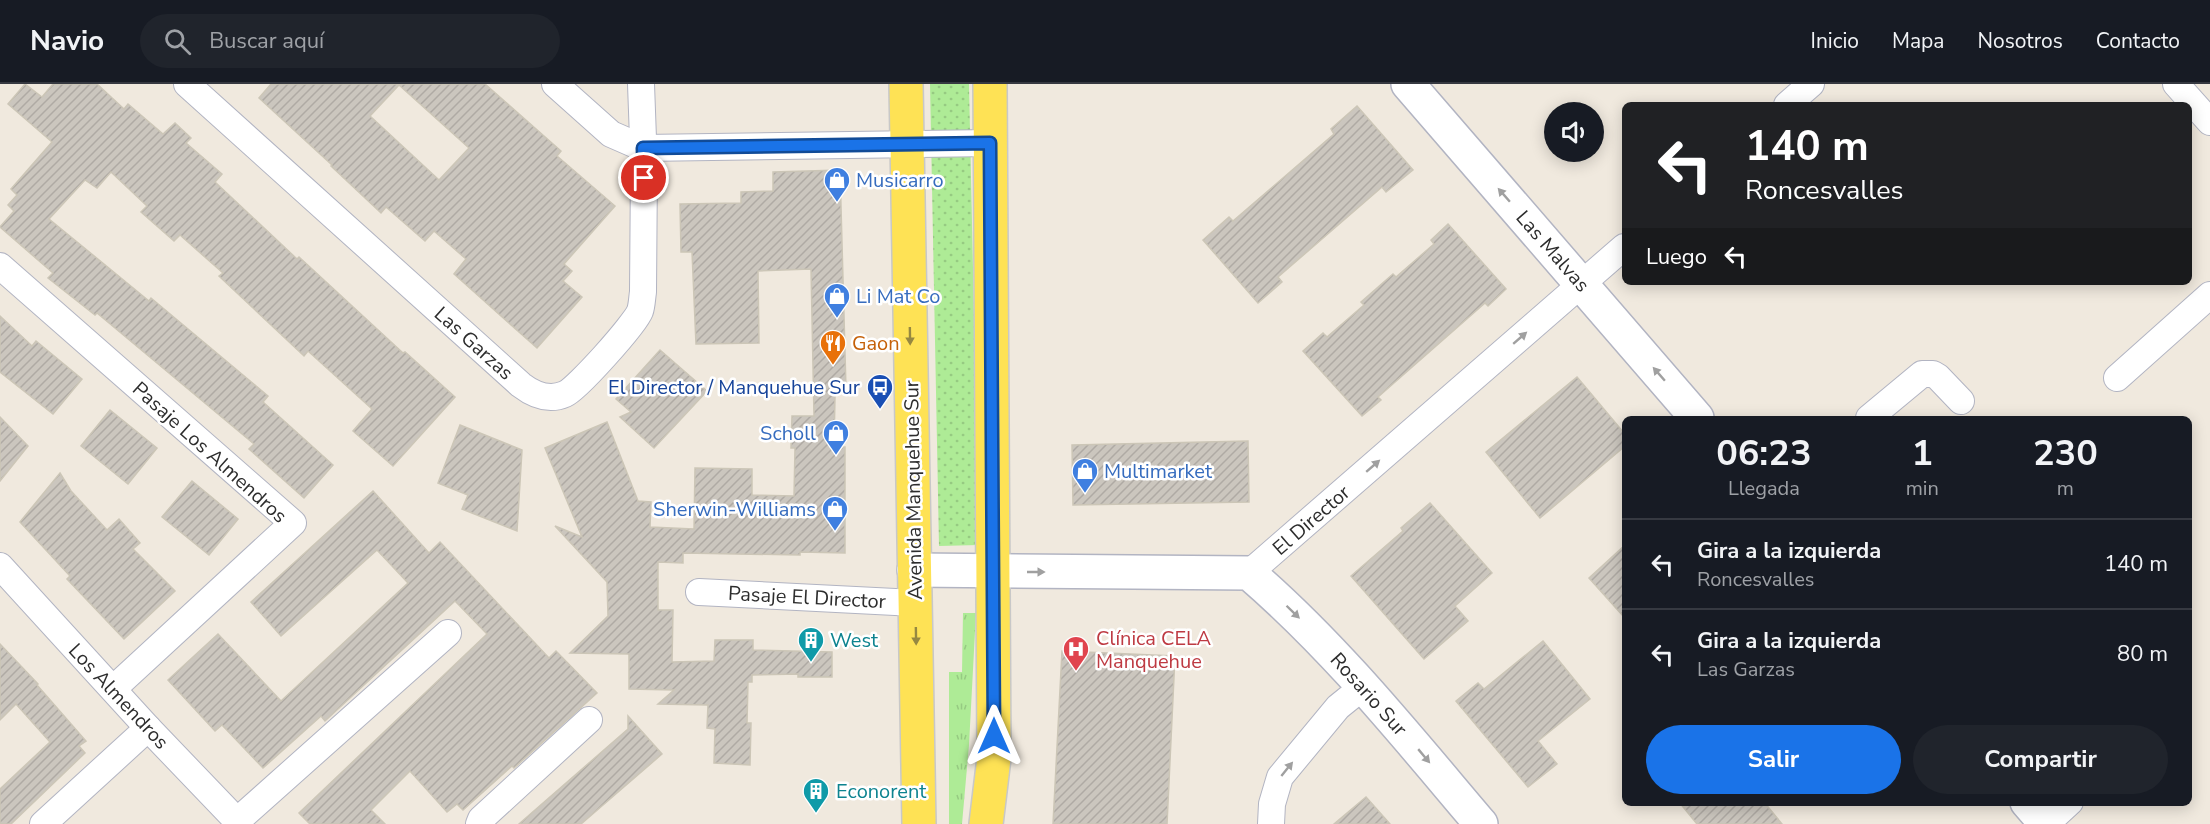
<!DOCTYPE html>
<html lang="es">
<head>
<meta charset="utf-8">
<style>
	body { margin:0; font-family:"Nunito Sans",sans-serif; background:#20242c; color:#f1f3f6; height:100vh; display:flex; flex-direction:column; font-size:22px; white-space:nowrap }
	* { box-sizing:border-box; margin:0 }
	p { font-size:20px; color:#9ea1a6 }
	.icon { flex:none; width:33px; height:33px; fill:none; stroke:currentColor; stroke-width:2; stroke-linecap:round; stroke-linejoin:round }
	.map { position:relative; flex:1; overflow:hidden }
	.details { position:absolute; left:1622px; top:332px; width:570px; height:390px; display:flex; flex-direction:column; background:#171b24; border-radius:9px; box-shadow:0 3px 15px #0003 }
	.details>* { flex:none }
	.banner { position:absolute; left:1622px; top:18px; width:570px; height:183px; border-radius:9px; box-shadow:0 3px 15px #0003; background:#202124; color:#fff; overflow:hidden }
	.buttons { position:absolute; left:1544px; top:18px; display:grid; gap:12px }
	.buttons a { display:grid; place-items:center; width:60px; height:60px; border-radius:50%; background:#171b24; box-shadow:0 3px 15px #0003; font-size:30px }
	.pin { position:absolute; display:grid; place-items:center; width:51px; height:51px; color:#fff; margin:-26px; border:3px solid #fff; border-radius:50%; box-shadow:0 2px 6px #0007 }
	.me { position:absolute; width:66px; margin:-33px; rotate:0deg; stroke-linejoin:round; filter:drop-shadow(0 0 4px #0008) }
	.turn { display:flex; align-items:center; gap:21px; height:126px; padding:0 24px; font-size:27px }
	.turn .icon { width:78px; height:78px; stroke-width:2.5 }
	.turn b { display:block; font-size:42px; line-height:51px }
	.then { display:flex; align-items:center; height:57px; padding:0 24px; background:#0003; gap:12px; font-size:22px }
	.eta { display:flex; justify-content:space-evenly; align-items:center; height:102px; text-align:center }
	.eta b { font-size:36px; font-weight:700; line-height:42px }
	.action { display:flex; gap:12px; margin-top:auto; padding:12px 24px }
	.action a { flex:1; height:69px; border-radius:36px; background:#1a73e8; color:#fff; font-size:24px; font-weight:700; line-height:69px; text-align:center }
	.action a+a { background:#20242c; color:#f1f3f6 }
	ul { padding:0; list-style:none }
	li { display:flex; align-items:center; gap:18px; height:90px; padding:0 24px; border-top:2px solid #363941 }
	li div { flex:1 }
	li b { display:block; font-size:22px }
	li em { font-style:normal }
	header { display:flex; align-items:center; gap:36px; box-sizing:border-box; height:84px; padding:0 30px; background:#171b24; border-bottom:2px solid #363941 }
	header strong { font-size:28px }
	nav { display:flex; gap:33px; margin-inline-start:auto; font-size:21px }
	.search { width:420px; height:54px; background:#20242c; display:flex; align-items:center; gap:15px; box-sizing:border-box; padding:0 21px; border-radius:33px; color:#9ea1a6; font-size:22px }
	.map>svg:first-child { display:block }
</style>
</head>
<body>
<header>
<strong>Navio</strong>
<div class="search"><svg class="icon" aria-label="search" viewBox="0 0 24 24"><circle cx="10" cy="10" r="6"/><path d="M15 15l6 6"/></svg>Buscar aquí</div>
<nav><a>Inicio</a><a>Mapa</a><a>Nosotros</a><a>Contacto</a></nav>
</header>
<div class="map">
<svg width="2210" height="740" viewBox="0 0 2210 740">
	<defs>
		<pattern id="grass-tufts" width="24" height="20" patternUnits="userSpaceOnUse" patternTransform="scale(1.5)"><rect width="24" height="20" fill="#aeeb96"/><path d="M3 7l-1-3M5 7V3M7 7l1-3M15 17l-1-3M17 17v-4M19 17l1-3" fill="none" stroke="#96ca82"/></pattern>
		<pattern id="park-dots" width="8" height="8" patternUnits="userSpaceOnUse" patternTransform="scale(1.5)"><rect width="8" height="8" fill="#aeeb96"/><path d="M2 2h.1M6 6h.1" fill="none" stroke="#96ca82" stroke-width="1.8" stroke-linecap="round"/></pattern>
		<pattern id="building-hatch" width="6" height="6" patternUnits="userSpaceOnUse" patternTransform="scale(1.5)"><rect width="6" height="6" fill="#cbc6be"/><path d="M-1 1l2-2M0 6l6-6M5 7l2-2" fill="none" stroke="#afaaa4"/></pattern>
	</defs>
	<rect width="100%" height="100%" fill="#f0e9de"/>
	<polygon fill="url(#grass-tufts)" points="963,529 976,529 969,661 962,740 949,740 949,588 962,588"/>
	<polygon fill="url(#park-dots)" points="930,0 969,0 979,461 939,462"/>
	<g fill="url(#building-hatch)" stroke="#ccc6b7" stroke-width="1.5" fill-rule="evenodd">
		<polygon points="25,0 42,13 53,0 97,0 124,25 128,20 163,50 175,39 191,54 186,59 222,90 215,98 297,175 299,173 403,269 405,268 455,313 393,382 353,347 372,325 308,267 304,272 219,192 223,189 180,151 174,157 141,128 147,122 111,88 97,104 85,96 49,135 149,217 151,214 268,312 263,318 333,381 304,414 249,365 254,360 97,229 95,231 48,194 53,189 0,143 14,127 8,121 17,111 11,105 52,58 8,20"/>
		<path d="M271,0H485L561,67L557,72L615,122L564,180L572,187L563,197L582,213L537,264L454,190L466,175L434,147L425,157L386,123L381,129L331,82L332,81L259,14ZM399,1L469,64L439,96L370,32Z"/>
		<polygon points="1357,22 1413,86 1386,108 1382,103 1278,193 1282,198 1258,219 1203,156 1229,133 1233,137 1334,50 1331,45"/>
		<polygon points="840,86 846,305 835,312 834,363 845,363 845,469 800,468 800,471 683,469 683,479 658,478 658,526 673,526 672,578 714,577 715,556 753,556 753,566 832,568 832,593 798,593 798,590 752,591 752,598 748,598 747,639 751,639 750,681 714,679 715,645 707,644 708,621 658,620 674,606 629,605 629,570 570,569 608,532 607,498 555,442 582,453 545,364 607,338 638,417 651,418 650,443 694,445 695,384 752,385 752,411 794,412 795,364 791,364 792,332 814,332 811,185 758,187 759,259 696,260 692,168 681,168 680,120 741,119 741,108 773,107 773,88"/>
		<polygon points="1448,140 1506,205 1488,222 1485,219 1378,313 1381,316 1362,332 1303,267 1323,249 1327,253 1364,221 1361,218 1393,190 1396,193 1434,160 1431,156"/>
		<polygon points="0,232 32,262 36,257 82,295 53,330 0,288"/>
		<polygon points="660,266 707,307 654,364 620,333 631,328 616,315"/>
		<polygon points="1577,293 1624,349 1624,363 1540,434 1486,368"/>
		<polygon points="110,326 157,364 128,400 81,362"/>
		<polygon points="0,333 28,362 0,397"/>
		<polygon points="460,341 522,366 517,447 462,425 468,411 438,399"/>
		<polygon points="1248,357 1249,418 1073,421 1072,361"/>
		<polygon points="60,389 71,407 107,446 119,435 140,459 133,465 175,507 124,555 67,495 70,492 20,438"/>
		<polygon points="192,397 238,435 209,471 162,433"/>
		<polygon points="373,407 429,469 440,458 549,574 556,567 597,609 514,684 512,682 463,726 457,720 447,728 410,687 371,726 385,740 310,740 299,729 487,550 455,517 325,637 321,632 263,684 222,641 215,647 168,596 218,550 281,617 408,499 377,466 281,552 251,518"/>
		<polygon points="1430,419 1492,489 1455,522 1468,537 1424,575 1351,492 1403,447 1401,444"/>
		<polygon points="1624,462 1624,533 1589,494"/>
		<polygon points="1543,557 1590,615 1538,657 1557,680 1528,703 1456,617 1478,599 1484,605"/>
		<polygon points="0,560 38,600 37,601 86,657 79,662 85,669 11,740 0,740 0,705 50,658 16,620 0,636"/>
		<polygon points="1062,567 1175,572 1167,740 1053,740"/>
		<polygon points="628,632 662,670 581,740 519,740 628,645"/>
		<polygon points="1366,713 1390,740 1334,740"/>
		<polygon points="1679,718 1764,718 1782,740 1697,740"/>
	</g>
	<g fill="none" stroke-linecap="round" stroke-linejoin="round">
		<g stroke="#b2b4c2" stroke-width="28">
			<g id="street">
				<path d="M187,0L521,301C534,311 549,317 565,310C577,305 635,240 640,227C642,221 642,214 643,208L644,82L641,0"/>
				<polyline points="555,0 611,50 643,64 991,59"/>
				<polyline points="2176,0 2210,38"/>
				<polyline points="1787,21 1811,0"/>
				<polyline points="0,182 293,439 113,605"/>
				<polyline points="2117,294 2210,211"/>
				<polyline points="1869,334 1922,290 1933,290 1938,293 1961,317"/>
				<polyline points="0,482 148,644 240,740"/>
				<polyline points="1249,489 1624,163"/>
				<polyline points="699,508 915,519"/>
				<polyline points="237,737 448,549"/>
				<polyline points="43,740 148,644"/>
				<polyline points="479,740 481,735 589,636"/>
				<polyline points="1271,740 1272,720 1280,693 1338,623 1364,602"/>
				<polyline points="2046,740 2070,718"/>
			</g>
		</g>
		<g stroke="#b2b4c2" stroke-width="36">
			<g id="secondary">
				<polyline points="1408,0 1697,334"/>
				<path d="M914,486L1249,489C1336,564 1407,653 1481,740"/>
				<polyline points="2027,718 2046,740"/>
			</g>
		</g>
		<g stroke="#c8c8c8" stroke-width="36">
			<g id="primary">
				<polyline points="906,0 919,740"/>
				<polyline points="986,740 994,674 990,0"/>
			</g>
		</g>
		<use href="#street" stroke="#fff" stroke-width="26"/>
		<use href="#secondary" stroke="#fff" stroke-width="33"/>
		<use href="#primary" stroke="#fee255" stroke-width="33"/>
	</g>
	<defs><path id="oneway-solid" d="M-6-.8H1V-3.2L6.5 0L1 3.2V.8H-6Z" transform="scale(1.5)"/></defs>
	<g fill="#a0a0a0">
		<use href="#oneway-solid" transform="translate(1504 111) rotate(-131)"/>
		<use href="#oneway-solid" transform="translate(1520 254) rotate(-41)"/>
		<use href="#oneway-solid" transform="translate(1659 290) rotate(-131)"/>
		<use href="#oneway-solid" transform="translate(1373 382) rotate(-41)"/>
		<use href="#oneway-solid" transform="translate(1036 488)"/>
		<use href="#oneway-solid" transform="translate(1293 528) rotate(44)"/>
		<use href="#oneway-solid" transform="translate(1424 672) rotate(50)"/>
		<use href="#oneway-solid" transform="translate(1287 685) rotate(-51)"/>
	</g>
	<g fill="#968841">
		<use href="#oneway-solid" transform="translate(910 252) rotate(89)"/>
		<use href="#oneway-solid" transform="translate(916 552) rotate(89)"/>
	</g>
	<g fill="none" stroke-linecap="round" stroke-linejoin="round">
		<g stroke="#114b97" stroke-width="15">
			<polyline id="route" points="644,94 643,64 990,59 994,652"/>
		</g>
		<use href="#route" stroke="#1a73e8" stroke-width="10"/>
	</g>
	<defs>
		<g id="shop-pin" transform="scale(1.35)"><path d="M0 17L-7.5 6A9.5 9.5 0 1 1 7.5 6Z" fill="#3f7fe0" stroke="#fff"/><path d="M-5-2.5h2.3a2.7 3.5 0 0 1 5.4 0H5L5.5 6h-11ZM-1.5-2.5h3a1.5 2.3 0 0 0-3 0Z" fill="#fff"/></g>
		<g id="restaurant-pin" transform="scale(1.35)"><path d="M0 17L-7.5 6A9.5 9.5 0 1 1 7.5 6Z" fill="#e8710a" stroke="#fff"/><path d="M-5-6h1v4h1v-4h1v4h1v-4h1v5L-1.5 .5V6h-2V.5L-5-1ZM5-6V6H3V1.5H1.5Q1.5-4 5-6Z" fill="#fff"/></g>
		<g id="bus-pin" transform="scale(1.35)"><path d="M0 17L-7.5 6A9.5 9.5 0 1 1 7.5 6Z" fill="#1a4fb4" stroke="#fff"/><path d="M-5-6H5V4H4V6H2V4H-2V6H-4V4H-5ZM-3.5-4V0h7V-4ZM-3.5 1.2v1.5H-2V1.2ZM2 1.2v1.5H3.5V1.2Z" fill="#fff"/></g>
		<g id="building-pin" transform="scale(1.35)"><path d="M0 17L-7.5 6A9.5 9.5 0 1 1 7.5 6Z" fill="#0f9aa8" stroke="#fff"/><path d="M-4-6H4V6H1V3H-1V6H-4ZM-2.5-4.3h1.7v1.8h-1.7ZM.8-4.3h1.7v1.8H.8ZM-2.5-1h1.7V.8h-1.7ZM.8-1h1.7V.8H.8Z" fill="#fff"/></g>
		<g id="hospital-pin" transform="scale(1.35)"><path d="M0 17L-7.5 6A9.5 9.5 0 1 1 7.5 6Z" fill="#e0444e" stroke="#fff"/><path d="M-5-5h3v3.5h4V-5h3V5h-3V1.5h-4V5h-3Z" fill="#fff"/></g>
	</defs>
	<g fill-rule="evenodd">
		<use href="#shop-pin" x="837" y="96"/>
		<use href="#shop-pin" x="837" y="212"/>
		<use href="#restaurant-pin" x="833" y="259"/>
		<use href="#bus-pin" x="880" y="303"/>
		<use href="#shop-pin" x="836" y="349"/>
		<use href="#shop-pin" x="1085" y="387"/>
		<use href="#shop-pin" x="835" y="425"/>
		<use href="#building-pin" x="811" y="556"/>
		<use href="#hospital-pin" x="1076" y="565"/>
		<use href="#building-pin" x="816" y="707"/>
	</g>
	<g text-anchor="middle" stroke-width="5" stroke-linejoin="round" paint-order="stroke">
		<g font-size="20" fill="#366cbe" stroke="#fff" text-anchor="start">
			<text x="856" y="103">Musicarro</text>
			<text x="856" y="219">Li Mat Co</text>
			<text x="816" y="356" text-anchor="end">Scholl</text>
			<text x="1104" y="394">Multimarket</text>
			<text x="816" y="432" text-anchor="end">Sherwin-Williams</text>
		</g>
		<g font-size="20" fill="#2d2d2d" stroke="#fff">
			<text transform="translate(1553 167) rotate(49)" y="7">Las Malvas</text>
			<text transform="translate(474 259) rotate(42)" y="7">Las Garzas</text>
			<text transform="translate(210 368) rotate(42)" y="7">Pasaje Los Almendros</text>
			<text transform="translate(913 406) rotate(-91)" y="7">Avenida Manquehue Sur</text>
			<text transform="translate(1311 436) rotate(-41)" y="7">El Director</text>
			<text transform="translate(807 513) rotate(3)" y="7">Pasaje El Director</text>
			<text transform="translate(1369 610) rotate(48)" y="7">Rosario Sur</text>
			<text transform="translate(119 612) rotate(47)" y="7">Los Almendros</text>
		</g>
		<g font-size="20" fill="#c56008" stroke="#fff" text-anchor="start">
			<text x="852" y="266">Gaon</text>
		</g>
		<g font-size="20" fill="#164399" stroke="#fff" text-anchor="end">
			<text x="860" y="310">El Director / Manquehue Sur</text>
		</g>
		<g font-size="20" fill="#be3a42" stroke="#fff" text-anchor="start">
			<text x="1096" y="561">Clínica CELA<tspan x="1096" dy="23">Manquehue</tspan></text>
		</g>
		<g font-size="20" fill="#0d838f" stroke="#fff" text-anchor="start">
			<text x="830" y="563">West</text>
			<text x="836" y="714">Econorent</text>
		</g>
	</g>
</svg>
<div class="buttons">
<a><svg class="icon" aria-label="sound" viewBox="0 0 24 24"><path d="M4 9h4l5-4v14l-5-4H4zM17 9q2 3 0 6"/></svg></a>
</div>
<div class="pin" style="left:644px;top:94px;background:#d93025"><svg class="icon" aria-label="arrive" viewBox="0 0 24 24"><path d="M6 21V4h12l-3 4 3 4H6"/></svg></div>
<svg class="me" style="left:994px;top:652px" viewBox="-20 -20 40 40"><path d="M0-17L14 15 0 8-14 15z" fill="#1a73e8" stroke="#fff" stroke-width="4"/></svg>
<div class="banner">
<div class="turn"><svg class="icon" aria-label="left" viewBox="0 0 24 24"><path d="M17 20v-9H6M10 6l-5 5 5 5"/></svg><div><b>140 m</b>Roncesvalles</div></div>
<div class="then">Luego<svg class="icon" aria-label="left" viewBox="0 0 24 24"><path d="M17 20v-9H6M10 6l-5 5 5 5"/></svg></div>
</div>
<section class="details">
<div class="eta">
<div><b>06:23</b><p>Llegada</p></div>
<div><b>1</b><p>min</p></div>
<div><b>230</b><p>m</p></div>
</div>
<ul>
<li><svg class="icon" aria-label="left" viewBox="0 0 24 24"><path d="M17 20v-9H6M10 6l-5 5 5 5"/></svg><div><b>Gira a la izquierda</b><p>Roncesvalles</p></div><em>140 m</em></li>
<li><svg class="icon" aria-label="left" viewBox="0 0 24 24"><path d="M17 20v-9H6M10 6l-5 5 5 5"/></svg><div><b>Gira a la izquierda</b><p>Las Garzas</p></div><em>80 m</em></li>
</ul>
<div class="action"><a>Salir</a><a>Compartir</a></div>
</section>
</div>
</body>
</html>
